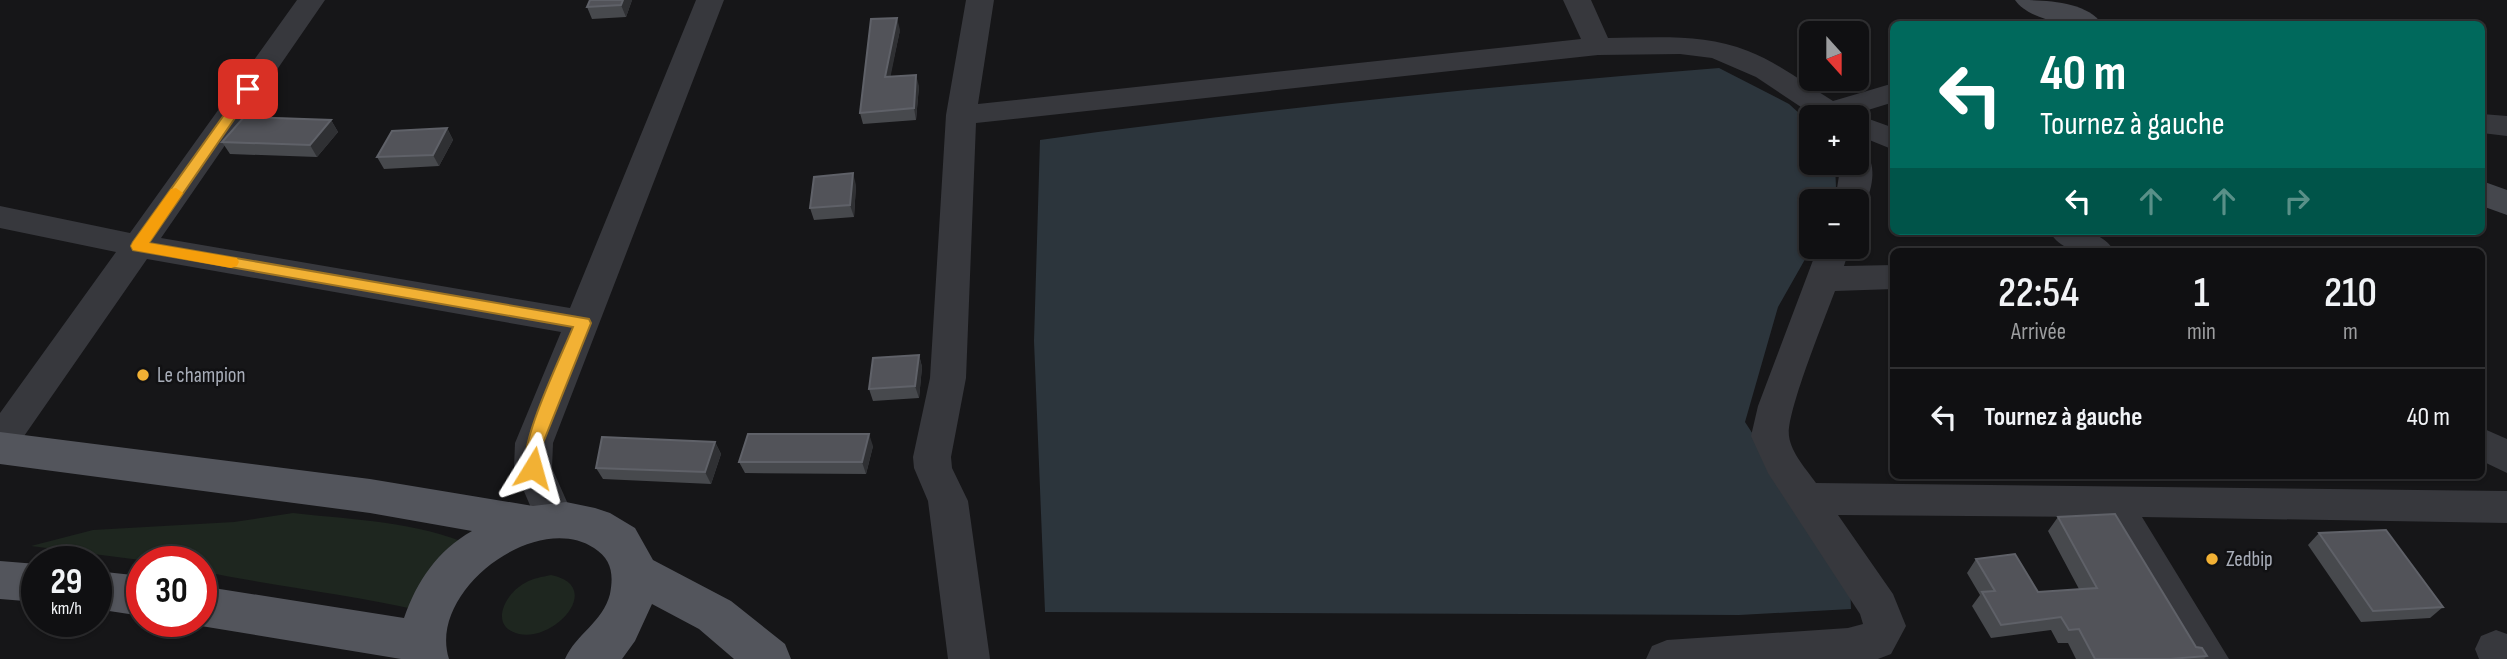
<!DOCTYPE html>
<html lang="fr">
<head>
<meta charset="utf-8">
<style>
	body { margin:0; font-family:"Sofia Sans Condensed",sans-serif; background:#19191b; color:#f1f3f6; height:100vh; display:flex; flex-direction:column; font-size:26px; white-space:nowrap }
	* { box-sizing:border-box; margin:0 }
	p { font-size:23px; color:#9c9d9f }
	.icon { flex:none; width:38px; height:38px; fill:none; stroke:currentColor; stroke-width:2; stroke-linecap:round; stroke-linejoin:round }
	.map { position:relative; flex:1; overflow:hidden }
	.details { position:absolute; left:1890px; top:248px; width:595px; height:231px; display:flex; flex-direction:column; background:#101012; border-radius:10px; box-shadow:0 2px 5px #0004,0 0 0 2px #303032 }
	.details>* { flex:none }
	.top-card { position:absolute; left:1890px; top:21px; width:595px; height:214px; border-radius:10px; box-shadow:0 2px 5px #0004,0 0 0 2px #303032; background:#00695c; color:#fff; overflow:hidden }
	.needle { width:46px; rotate:159deg }
	.controls { position:absolute; left:1799px; top:21px; display:grid; gap:14px }
	.controls a { display:grid; place-items:center; width:70px; height:70px; border-radius:10px; background:#101012; box-shadow:0 2px 5px #0004,0 0 0 2px #303032; font-size:35px }
	.speed { position:absolute; left:21px; top:546px; display:flex; gap:14px; font-size:35px; font-weight:700; text-align:center }
	.speed>* { display:grid; place-content:center; width:91px; height:91px; border-radius:50%; background:#101012; box-shadow:0 2px 5px #0004,0 0 0 2px #303032; line-height:1 }
	.speed small { font-size:18px; font-weight:400 }
	.speed .limit { border:10px solid #d22; background:#fff; color:#111 }
	.pin { position:absolute; display:grid; place-items:center; width:60px; height:60px; color:#fff; margin:-30px; border-radius:14px; box-shadow:0 4px 10px #0006 }
	.me { position:absolute; width:77px; margin:-38px; rotate:8deg; stroke-linejoin:round; filter:drop-shadow(0 0 5px #0008) }
	.turn { display:flex; align-items:center; gap:24px; height:147px; padding:0 35px; font-size:32px }
	.turn .icon { width:91px; height:91px; stroke-width:2.5 }
	.turn b { display:block; font-size:49px; line-height:60px }
	.lanes { display:flex; align-items:center; height:66px; padding:0 35px; background:#0003; justify-content:center; gap:35px; direction:ltr }
	.lanes .off { opacity:.35 }
	.eta { display:flex; justify-content:space-evenly; align-items:center; height:119px; text-align:center }
	.eta b { font-size:42px; font-weight:600; line-height:49px }
	ul { padding:0; list-style:none }
	li { display:flex; align-items:center; gap:21px; height:98px; padding:0 35px; border-top:2px solid #303032 }
	li div { flex:1 }
	li b { display:block; font-size:26px }
	li em { font-style:normal }
	.map>svg:first-child { display:block }
</style>
</head>
<body>
<div class="map">
<svg width="2507" height="659" viewBox="0 0 2507 659">
	<rect width="100%" height="100%" fill="#161618"/>
	<g fill="#1e261f">
		<path d="M293,513C354,520 416,521 473,546L418,610C347,594 273,586 201,571V562H156L31,546L93,530L234,522Z"/>
		<path d="M551,575C605,586 555,642 519,634C488,627 505,593 525,583C533,578 542,577 551,575Z"/>
	</g>
	<path fill="#2c353c" d="M1719,68L1789,104L1811,124V163H1835L1836,188L1831,201H1811L1812,247L1778,307L1745,422L1850,583L1851,609L1739,615L1045,612L1034,341L1040,140C1266,109 1492,86 1719,68Z"/>
	<g fill="none" stroke-linecap="round" stroke-linejoin="round">
		<g fill="#37383d" fill-rule="evenodd">
			<polygon points="297,0 325,0 161,238 570,308 696,0 724,0 553,443 552,468 575,520 569,531 555,536 541,531 514,468 515,443 561,332 147,259 13,452 0,457 0,413 116,252 0,228 0,206 130,233"/>
			<path d="M966,0H994L978,104L1581,39L1563,0H1591L1608,38C1655,38 1703,33 1748,51C1779,63 1805,84 1833,101L1894,83V102L1855,114L1894,128V150L1857,135V117H1816L1756,77L1712,58L1680,54L1598,55L976,123L966,378L951,457L952,468L968,501L990,659H948L928,501L914,468L913,457L930,378L946,115Z"/>
			<polygon points="2482,114 2507,116 2507,136 2482,133"/>
			<path d="M1857,153L1868,156C1877,170 1871,195 1862,209L1857,210V201H1835L1841,163H1857Z"/>
			<path d="M2049,231C2074,231 2100,227 2115,252C2089,252 2064,256 2049,231Z"/>
			<path d="M1818,247H1850L1844,266L1894,265V289L1835,291C1825,318 1786,413 1789,436C1791,453 1807,470 1816,483L2507,491V523L2142,517L2229,659H2185L2100,517L1838,515L1893,594L1906,626L1891,654L1878,659H1646L1652,646L1667,640L1848,628L1863,624L1860,614L1768,473L1751,436L1758,406Z"/>
			<polygon points="2482,428 2507,439 2507,473 2482,461"/>
			<polygon points="2496,630 2507,634 2507,659 2479,659 2475,649 2481,636"/>
		</g>
		<g fill="#45474d" fill-rule="evenodd">
			<path d="M2015,0C2041,0 2086,0 2102,24C2078,26 2031,23 2015,0Z"/>
			<polygon points="2482,181 2507,190 2507,215 2482,206"/>
		</g>
		<g fill="#53555c" fill-rule="evenodd">
			<path d="M0,432L370,479L533,506L566,502L595,508L610,513L635,528L653,560L731,601L785,644L791,659H734L699,629L652,604L635,641L622,659H565C576,634 603,622 610,594C614,573 611,559 594,548C536,510 427,591 449,659H401L201,626L188,621H201V586L404,618C417,581 437,551 472,531L370,513L0,464Z"/>
			<polygon points="0,561 37,564 37,602 0,599"/>
			<polygon points="96,571 142,576 142,616 96,609"/>
		</g>
	</g>
	<g fill="#47494d">
		<polygon points="632,0 626,17 592,19 587,7"/>
		<polygon points="900,30 890,76 919,86 916,120 863,124 860,113"/>
		<polygon points="331,120 338,132 317,157 230,154 222,142"/>
		<polygon points="447,128 453,140 439,166 384,169 377,157"/>
		<polygon points="856,185 854,217 814,220 810,208"/>
		<polygon points="919,355 922,367 919,398 873,401 869,389"/>
		<polygon points="715,442 721,454 711,484 603,479 596,468"/>
		<polygon points="873,446 866,474 745,473 739,462"/>
		<polygon points="2058,517 2196,647 2207,656 2204,659 2076,659 2068,643 2058,643 2051,630 1991,638 1972,606 1980,595 1967,573 1976,559 2038,592 2079,589 2048,531"/>
		<polygon points="2319,533 2443,607 2430,618 2361,622 2308,545"/>
	</g>
	<g fill="#2f3033">
		<polygon points="623,0 632,0 626,17 621,5"/>
		<polygon points="897,18 900,30 888,89 885,77"/>
		<polygon points="916,75 919,86 916,120 914,108"/>
		<polygon points="331,120 338,132 317,157 310,145"/>
		<polygon points="447,128 453,140 439,166 433,155"/>
		<polygon points="853,173 856,185 854,217 850,205"/>
		<polygon points="919,355 922,367 919,398 915,386"/>
		<polygon points="869,434 873,446 866,474 862,462"/>
		<polygon points="715,442 721,454 711,484 705,472"/>
	</g>
	<g fill="#525359" stroke="#5f6168" stroke-width="2">
		<polygon points="590,0 623,0 621,5 587,7"/>
		<polygon points="897,18 885,77 916,75 914,108 860,113 871,19"/>
		<polygon points="244,117 331,120 310,145 222,142"/>
		<polygon points="447,128 433,155 377,157 392,131"/>
		<polygon points="853,173 850,205 810,208 814,177"/>
		<polygon points="919,355 915,386 869,389 873,358"/>
		<polygon points="748,434 869,434 862,462 739,462"/>
		<polygon points="602,437 715,442 705,472 596,468"/>
		<polygon points="2115,514 2196,647 2202,648 2207,656 2170,659 2095,659 2079,629 2069,630 2061,617 2001,625 1982,592 1995,591 1976,559 2015,554 2038,592 2097,588 2058,517"/>
		<polygon points="2386,530 2443,607 2373,611 2319,533"/>
	</g>
	<path fill="#f2b134" stroke="#9d7322" stroke-width="2" d="M248,85L255,89L149,243L589,319L591,323L543,443L539,473H527C515,449 562,355 573,327L133,250L131,246L133,242L244,87Z"/>
	<polygon fill="#f59e0b" points="176,188 183,193 149,243 231,257 237,258 239,262 237,266 231,268 133,250 131,246 133,242 171,189"/>
	<g fill="#f2b134" stroke="#111113" stroke-width="2.5">
		<circle cx="143" cy="375" r="7"/>
		<circle cx="2212" cy="559" r="7"/>
	</g>
	<g text-anchor="middle" stroke-width="5" stroke-linejoin="round" paint-order="stroke">
		<g font-size="21" fill="#a8adb8" stroke="#111113" text-anchor="start">
			<text x="157" y="382">Le champion</text>
			<text x="2226" y="566">Zedbip</text>
		</g>
	</g>
</svg>
<div class="controls">
<a><svg class="needle" viewBox="-14 -14 28 28"><path d="M0-13l5 13h-10z" fill="#e53935"/><path d="M0 13l5-13h-10z" fill="#9c9d9f"/></svg></a>
<a>+</a>
<a>−</a>
</div>
<div class="speed"><div>29<small>km/h</small></div><div class="limit">30</div></div>
<div class="pin" style="left:248px;top:89px;background:#d93025"><svg class="icon" aria-label="arrive" viewBox="0 0 24 24"><path d="M6 21V4h12l-3 4 3 4H6"/></svg></div>
<svg class="me" style="left:533px;top:468px" viewBox="-20 -20 40 40"><path d="M0-17L14 15 0 8-14 15z" fill="#f2b134" stroke="#fff" stroke-width="4"/></svg>
<div class="top-card">
<div class="turn"><svg class="icon" aria-label="left" viewBox="0 0 24 24"><path d="M17 20v-9H6M10 6l-5 5 5 5"/></svg><div><b>40 m</b>Tournez à gauche</div></div>
<div class="lanes"><svg class="icon" aria-label="left" viewBox="0 0 24 24"><path d="M17 20v-9H6M10 6l-5 5 5 5"/></svg><svg class="icon off" aria-label="ahead" viewBox="0 0 24 24"><path d="M12 20V5M6 11l6-6 6 6"/></svg><svg class="icon off" aria-label="ahead" viewBox="0 0 24 24"><path d="M12 20V5M6 11l6-6 6 6"/></svg><svg class="icon off" aria-label="right" viewBox="0 0 24 24"><path d="M7 20v-9h11M14 6l5 5-5 5"/></svg></div>
</div>
<section class="details">
<div class="eta">
<div><b>22:54</b><p>Arrivée</p></div>
<div><b>1</b><p>min</p></div>
<div><b>210</b><p>m</p></div>
</div>
<ul>
<li><svg class="icon" aria-label="left" viewBox="0 0 24 24"><path d="M17 20v-9H6M10 6l-5 5 5 5"/></svg><div><b>Tournez à gauche</b></div><em>40 m</em></li>
</ul>
</section>
</div>
</body>
</html>
